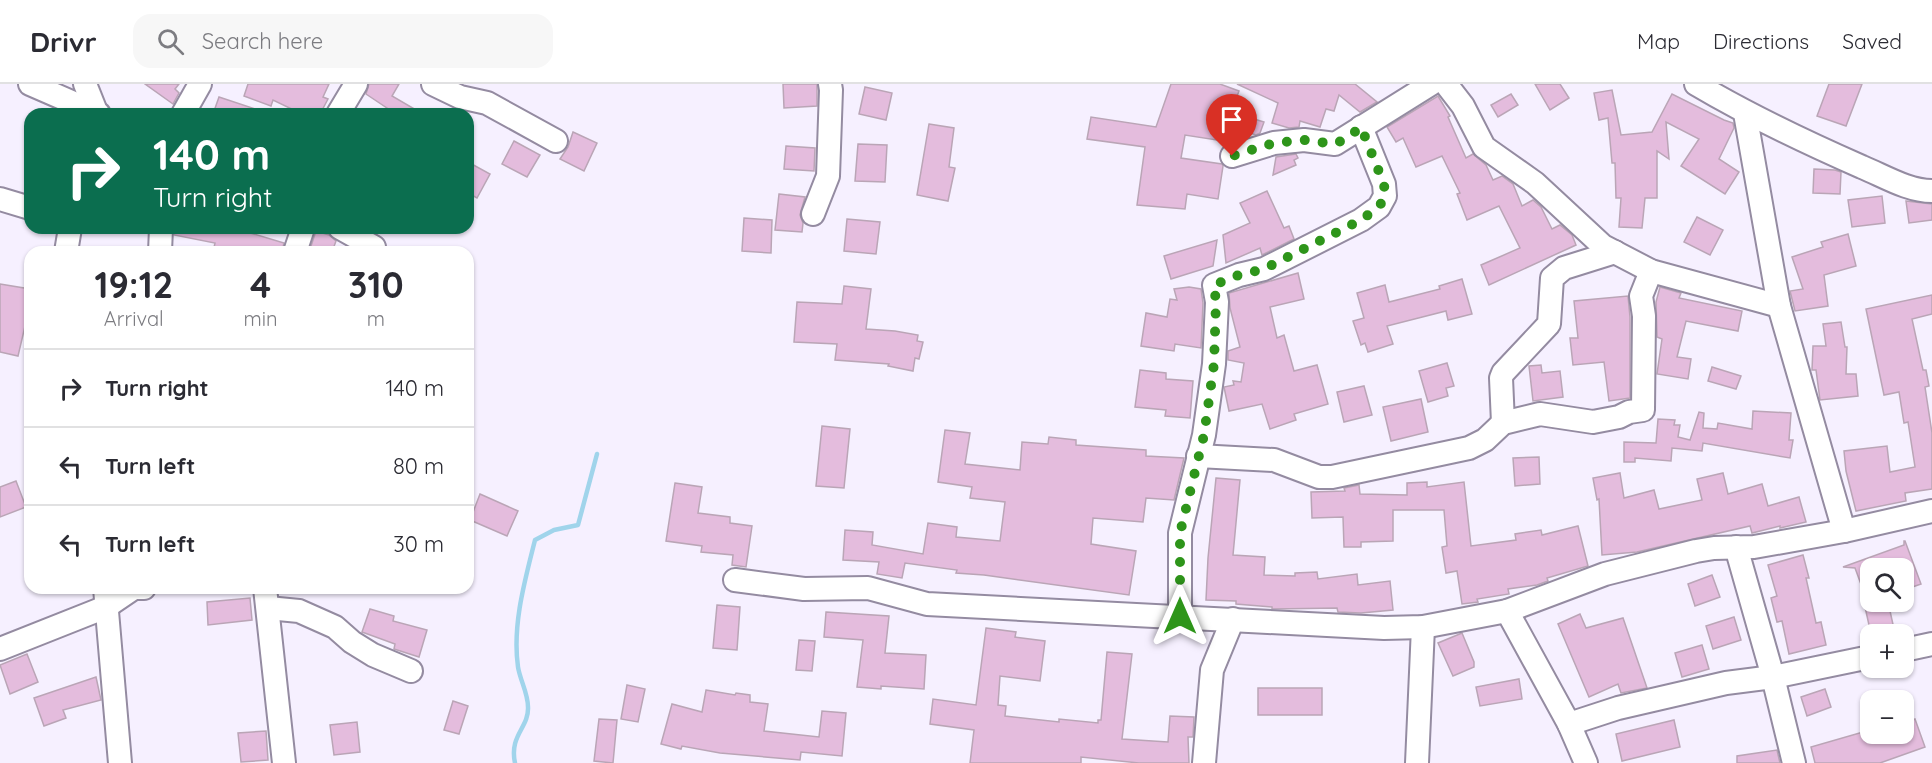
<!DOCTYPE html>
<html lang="en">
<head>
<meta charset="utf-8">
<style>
	body { margin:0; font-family:Quicksand,sans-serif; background:#f7f7f7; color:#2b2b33; height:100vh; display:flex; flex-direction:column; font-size:22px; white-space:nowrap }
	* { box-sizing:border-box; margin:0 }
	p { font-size:20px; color:#7c7c81 }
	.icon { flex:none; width:33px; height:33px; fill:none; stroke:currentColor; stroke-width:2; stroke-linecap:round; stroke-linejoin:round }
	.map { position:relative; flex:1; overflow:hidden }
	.drawer { position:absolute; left:24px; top:162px; width:450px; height:348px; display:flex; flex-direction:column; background:#fff; border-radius:18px; box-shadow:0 2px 4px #0004 }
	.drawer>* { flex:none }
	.guide { position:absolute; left:24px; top:24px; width:450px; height:126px; border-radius:18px; box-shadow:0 2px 4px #0004; background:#0b6e4f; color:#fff; overflow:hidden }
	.fabs { position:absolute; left:1860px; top:474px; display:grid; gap:12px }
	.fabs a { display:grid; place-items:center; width:54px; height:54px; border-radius:12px; background:#fff; box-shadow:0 2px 4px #0004; font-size:30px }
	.pin { position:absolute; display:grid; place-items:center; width:51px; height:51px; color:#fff; margin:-62px -26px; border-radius:50% 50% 50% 0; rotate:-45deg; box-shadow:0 0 6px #0007 }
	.pin .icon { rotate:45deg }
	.me { position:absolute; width:66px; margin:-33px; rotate:0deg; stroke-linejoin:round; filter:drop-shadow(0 0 4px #0008) }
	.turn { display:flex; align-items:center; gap:21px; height:126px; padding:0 30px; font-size:27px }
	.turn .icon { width:78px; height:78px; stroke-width:2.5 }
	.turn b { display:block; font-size:42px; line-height:51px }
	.eta { display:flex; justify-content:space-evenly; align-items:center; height:102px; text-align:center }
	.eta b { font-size:36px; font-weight:800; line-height:42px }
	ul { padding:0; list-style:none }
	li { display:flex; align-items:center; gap:18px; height:78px; padding:0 30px; border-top:2px solid #e1e1e2 }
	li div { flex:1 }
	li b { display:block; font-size:22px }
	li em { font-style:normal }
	header { display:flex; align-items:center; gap:36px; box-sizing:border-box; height:84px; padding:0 30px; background:#fff; border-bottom:2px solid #e1e1e2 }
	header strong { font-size:28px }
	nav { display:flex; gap:33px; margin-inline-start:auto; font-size:21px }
	.search { width:420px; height:54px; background:#f7f7f7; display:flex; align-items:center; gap:15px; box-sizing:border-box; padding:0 21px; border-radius:18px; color:#7c7c81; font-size:22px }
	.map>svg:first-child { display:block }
</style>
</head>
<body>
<header>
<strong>Drivr</strong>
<div class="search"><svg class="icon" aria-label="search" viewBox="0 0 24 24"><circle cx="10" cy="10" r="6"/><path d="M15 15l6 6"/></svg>Search here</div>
<nav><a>Map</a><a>Directions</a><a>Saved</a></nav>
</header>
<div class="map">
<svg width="1932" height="679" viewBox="0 0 1932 679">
	<rect width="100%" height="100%" fill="#f6f0ff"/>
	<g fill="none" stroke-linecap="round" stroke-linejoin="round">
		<path stroke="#a0d4eb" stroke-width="4.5" d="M515,679C509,651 529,644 528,623C528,609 520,596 518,583C512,541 525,496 535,456L554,446L578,441L597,370"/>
	</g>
	<g fill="#e4bcdd" stroke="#baa5b6" stroke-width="1.5">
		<polygon points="145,0 179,0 175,5 179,9 173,20"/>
		<polygon points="248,0 329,0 323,13 328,15 320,30 302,30 273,16 271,22 244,12"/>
		<polygon points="369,0 399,0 392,12 423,30 396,30 366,10"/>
		<polygon points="783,0 817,0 817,22 784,24"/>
		<polygon points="1171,0 1220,0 1239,7 1231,28 1264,38 1260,49 1256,51 1226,41 1223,57 1185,51 1181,74 1222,80 1223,82 1218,115 1187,110 1185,125 1137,121 1145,63 1087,55 1091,33 1156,43"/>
		<polygon points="1237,0 1355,0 1377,18 1360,28 1339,11 1334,27 1326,25 1320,43 1300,37 1299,43 1289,44 1272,39 1278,19"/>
		<polygon points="1535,0 1560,0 1569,14 1550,26"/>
		<polygon points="1829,0 1862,0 1846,42 1817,32"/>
		<polygon points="865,3 892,9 886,36 859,30"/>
		<polygon points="1612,6 1621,51 1652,48 1672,10 1724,36 1733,39 1734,44 1719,75 1739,88 1725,110 1681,82 1699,55 1666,38 1669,75 1657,67 1657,114 1645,114 1642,144 1619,143 1621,114 1616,114 1615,79 1612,79 1608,34 1599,36 1594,9"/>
		<polygon points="1511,10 1518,21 1498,33 1491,21"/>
		<polygon points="1438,12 1450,32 1448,33 1466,74 1473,70 1486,81 1493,96 1502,92 1513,100 1522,122 1533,116 1541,123 1552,145 1560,141 1572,151 1576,161 1489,201 1481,181 1520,164 1499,122 1467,136 1457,110 1460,109 1442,72 1416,83 1403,54 1396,58 1387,43"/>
		<polygon points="219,13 264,28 264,30 213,30"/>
		<polygon points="929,40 954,44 949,83 955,84 948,117 917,111"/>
		<polygon points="573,48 597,59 584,87 560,75 568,63"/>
		<polygon points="514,57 540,71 527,93 502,80"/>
		<polygon points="858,60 887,61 885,98 855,97"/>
		<polygon points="786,62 815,64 814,87 784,85"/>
		<polygon points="1296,70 1298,74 1294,76 1296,81 1273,91 1276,73"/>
		<polygon points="468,78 490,90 477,114 468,109"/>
		<polygon points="1814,85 1835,86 1841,88 1840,110 1813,109"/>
		<polygon points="1267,107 1284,144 1289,142 1294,155 1262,171 1260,164 1226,179 1223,151 1250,139 1240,119"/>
		<polygon points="779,110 805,113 800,131 803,139 802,148 775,146"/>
		<polygon points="1882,112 1885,139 1852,143 1848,116"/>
		<polygon points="1906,117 1932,120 1932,136 1909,139"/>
		<polygon points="1697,133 1723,146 1710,171 1684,158"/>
		<polygon points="744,134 772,136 771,169 742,167"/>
		<polygon points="847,135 880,138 876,170 844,167"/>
		<polygon points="174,144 234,144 284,159 282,168 213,168 215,159 174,151"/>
		<polygon points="316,147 329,151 336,157 332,168 309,168"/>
		<polygon points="1848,150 1856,182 1824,191 1828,222 1795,227 1790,207 1803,205 1792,173 1823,163 1821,158"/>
		<polygon points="1217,156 1213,182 1171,195 1164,172"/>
		<polygon points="1298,189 1304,215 1270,223 1277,254 1284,251 1294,287 1317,281 1328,320 1294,330 1296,336 1270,345 1262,320 1229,327 1224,303 1234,301 1233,297 1241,298 1244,279 1228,276 1228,267 1240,263 1230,224 1229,209"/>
		<polygon points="1462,195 1472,230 1448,236 1446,227 1387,242 1393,260 1368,268 1365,259 1361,261 1353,237 1364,234 1357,209 1385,201 1389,218 1440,205 1439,202"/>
		<polygon points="0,200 30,205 30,221 18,272 0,268"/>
		<polygon points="844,202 871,205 866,245 895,247 918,251 917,257 923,258 919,275 915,274 913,287 888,282 889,280 835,276 837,260 794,258 797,218 842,220"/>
		<polygon points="1189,203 1201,205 1203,219 1201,264 1175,260 1174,267 1141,262 1146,229 1167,233 1170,215 1177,216 1174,205"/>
		<polygon points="1660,203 1681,209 1679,214 1742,227 1738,247 1686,237 1677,273 1691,275 1688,295 1657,290 1662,255 1657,253 1656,218"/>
		<polygon points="1932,211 1932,230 1912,235 1923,286 1926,286 1929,302 1925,303 1932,349 1932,405 1905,409 1906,417 1856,427 1846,387 1844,367 1887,362 1890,388 1915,383 1908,338 1904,339 1899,308 1884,311 1866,225"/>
		<polygon points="1628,212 1630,233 1630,314 1609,317 1604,278 1573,281 1570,254 1578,254 1574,217"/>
		<polygon points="1841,238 1845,263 1847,263 1846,290 1856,290 1858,312 1820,316 1816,286 1812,286 1813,262 1826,262 1823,240"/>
		<polygon points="1447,279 1454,302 1446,304 1448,312 1428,318 1419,287"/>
		<polygon points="1541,281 1542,289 1560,287 1563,313 1533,317 1529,282"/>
		<polygon points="1712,283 1741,292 1736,305 1708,297"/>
		<polygon points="1140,286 1166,289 1166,295 1193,297 1190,334 1165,332 1166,326 1135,323"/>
		<polygon points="1364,302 1372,331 1344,338 1337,308"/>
		<polygon points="1421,315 1428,348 1391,357 1383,323"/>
		<polygon points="1753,327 1791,329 1789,356 1793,356 1790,374 1703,359 1702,367 1672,364 1671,377 1635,374 1635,378 1624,378 1624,358 1656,359 1658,335 1675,336 1674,341 1680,341 1678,353 1690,356 1699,328 1704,329 1703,344 1717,345 1718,339 1752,345"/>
		<polygon points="822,342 850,345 844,404 816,402"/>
		<polygon points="945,346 970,349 965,380 1020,386 1022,358 1048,360 1049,353 1076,356 1076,361 1146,366 1146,372 1184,374 1174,416 1146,414 1143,438 1093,434 1091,460 1136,467 1129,511 984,491 956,489 957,486 905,479 902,494 877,490 879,478 843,476 845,446 873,448 872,461 923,470 928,439 957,443 956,453 1000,457 1005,418 970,414 972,403 938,398"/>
		<polygon points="1539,373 1540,400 1515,402 1513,374"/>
		<polygon points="1620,389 1624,414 1654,406 1659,425 1702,416 1697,395 1723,389 1728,410 1762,400 1768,422 1799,413 1806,438 1780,444 1780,442 1752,449 1750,442 1637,468 1602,471 1599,415 1597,416 1593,394"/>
		<polygon points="1216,394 1240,396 1233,471 1265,473 1264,491 1295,492 1295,489 1317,488 1318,495 1357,490 1358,501 1390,497 1393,526 1361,529 1338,528 1337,524 1272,525 1272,523 1236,520 1236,517 1206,516 1208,474"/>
		<polygon points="16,397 26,423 0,433 0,403"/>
		<polygon points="1427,398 1427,403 1464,398 1471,462 1516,456 1515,450 1541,446 1542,451 1578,442 1588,482 1547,494 1548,497 1537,501 1508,505 1509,510 1477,515 1478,518 1462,520 1457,487 1446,489 1442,463 1447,462 1444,426 1393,426 1393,457 1361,458 1361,463 1344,463 1343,433 1312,434 1311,408 1345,407 1344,404 1359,401 1360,410 1407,411 1407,399"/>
		<polygon points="675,399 702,403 698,429 730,433 730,439 752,442 746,483 732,481 733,471 701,468 702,462 666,457"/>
		<polygon points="480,410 518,427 507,452 470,436"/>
		<polygon points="1904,457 1905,457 1921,500 1904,506 1904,484 1870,484 1870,522 1888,518 1894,545 1871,550 1865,523 1869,522 1855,484 1843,483 1904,461"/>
		<polygon points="1803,471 1809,494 1806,494 1816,539 1821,538 1826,561 1789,570 1782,537 1777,538 1771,514 1777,512 1768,481"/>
		<polygon points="1712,491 1720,513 1695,522 1688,500"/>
		<polygon points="250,514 252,536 208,541 207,518"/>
		<polygon points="717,521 740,523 737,566 713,564"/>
		<polygon points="370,525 394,532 393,537 427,546 419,573 394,565 395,560 362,548"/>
		<polygon points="826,528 889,532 885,569 926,571 924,605 881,602 881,605 857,603 863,556 824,553"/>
		<polygon points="1580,530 1586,544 1623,534 1647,604 1621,609 1618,600 1589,613 1558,540"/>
		<polygon points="1734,533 1741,556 1713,565 1706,542"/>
		<polygon points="986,544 1016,548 1015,553 1045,557 1040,597 1000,592 998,621 1006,622 1005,632 1059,638 1059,635 1098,639 1098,636 1101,636 1107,568 1132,570 1122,655 1168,658 1170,632 1194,633 1193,653 1188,653 1189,679 1139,679 1081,673 1081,679 970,679 974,646 930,640 933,615 976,621"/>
		<polygon points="1462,549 1474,578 1474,583 1453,592 1438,559"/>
		<polygon points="799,556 815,557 812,587 796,586"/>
		<polygon points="1702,561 1709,585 1682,593 1675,569"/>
		<polygon points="27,570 38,598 10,610 0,581"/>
		<polygon points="96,593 101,616 63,626 66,634 44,642 34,614"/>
		<polygon points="1519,595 1522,615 1480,622 1476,603"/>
		<polygon points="627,601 645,605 638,638 621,635"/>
		<rect x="1258" y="604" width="64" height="27"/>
		<polygon points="1825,605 1831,623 1807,632 1801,613"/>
		<polygon points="706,606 735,611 736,609 750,611 750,618 768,620 764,647 819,653 822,627 846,629 842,672 801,668 800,676 720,669 682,662 681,665 661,660 672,620 702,628"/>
		<polygon points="453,617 468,622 459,650 444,646"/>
		<polygon points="599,635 617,636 613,679 594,677"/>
		<polygon points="1915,635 1925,663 1880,679 1815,679 1811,663 1870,646 1870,650 1904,650 1904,639"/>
		<polygon points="1674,636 1680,663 1622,677 1616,650"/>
		<polygon points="357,638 360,668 334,671 330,641"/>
		<polygon points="266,647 268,676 241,678 238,649"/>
		<polygon points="1777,666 1780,679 1737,679 1737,672"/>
	</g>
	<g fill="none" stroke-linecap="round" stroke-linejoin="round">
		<g stroke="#948ba1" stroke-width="26">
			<g id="minor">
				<polyline points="30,0 99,30"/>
				<polyline points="85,0 97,30"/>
				<polyline points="433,0 460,13 487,19 556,57"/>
				<polyline points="1446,0 1463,22 1484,63 1535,99 1603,162 1651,187 1779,222"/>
				<path d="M1696,0C1750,32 1805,58 1862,83C1884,92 1908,107 1932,107"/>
				<polyline points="1745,29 1779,222 1844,447"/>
				<polyline points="183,30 200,0"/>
				<polyline points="338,30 356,0"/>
				<polyline points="1232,72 1274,59 1304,56 1335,60 1431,0"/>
				<polyline points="0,115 30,124"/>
				<polyline points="813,130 828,92 831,6 830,0"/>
				<polyline points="340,144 374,163"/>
				<polyline points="66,168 70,144"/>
				<polyline points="160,168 161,144"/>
				<polyline points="295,168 303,144"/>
				<polyline points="1503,339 1501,294 1503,289 1549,240 1552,194 1564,184 1615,168"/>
				<polyline points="1198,372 1274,376 1319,393 1332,393 1469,364 1485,356 1503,339 1540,330 1593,338 1619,333 1629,328 1643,326 1644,232 1641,212 1651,187"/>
				<polyline points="1736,463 1773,593 1794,679"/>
				<polyline points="735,496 804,505 868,504 927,520 1384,544 1423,543 1507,527 1605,490 1696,467 1714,464 1754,463 1844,447 1932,427"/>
				<polyline points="105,504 120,679"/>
				<polyline points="265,504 284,679"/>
				<polyline points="268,524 299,527 335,543 352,558 373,571 411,587"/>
				<polyline points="1507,527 1569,640 1586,679"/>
				<polyline points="1180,532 1180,449 1204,351 1214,280 1217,218 1214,201 1239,191 1264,185 1361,136 1379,123 1385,112 1384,100 1361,43"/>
				<polyline points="0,565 106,523 134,504 144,504"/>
				<polyline points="1904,566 1932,560"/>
				<polyline points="1569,640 1618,624 1726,599 1773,593 1870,573"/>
				<polyline points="1204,679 1212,586 1233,535"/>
				<polyline points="1417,679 1423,543"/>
			</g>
		</g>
		<use href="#minor" stroke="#fff" stroke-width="22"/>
	</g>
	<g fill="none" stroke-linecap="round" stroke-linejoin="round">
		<polyline stroke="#2e951a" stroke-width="10" stroke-dasharray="0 18" points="1180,532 1180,449 1204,351 1214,280 1216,218 1214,201 1239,191 1264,185 1361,136 1379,123 1385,112 1384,100 1361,43 1347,54 1335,60 1304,56 1274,59 1232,72"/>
	</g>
</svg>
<div class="fabs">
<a><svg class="icon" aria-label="search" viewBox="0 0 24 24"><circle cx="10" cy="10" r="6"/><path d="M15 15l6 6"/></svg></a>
<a>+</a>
<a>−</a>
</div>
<div class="pin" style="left:1232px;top:72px;background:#d93025"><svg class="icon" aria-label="arrive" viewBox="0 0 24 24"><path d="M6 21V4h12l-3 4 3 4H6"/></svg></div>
<svg class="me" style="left:1180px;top:532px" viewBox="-20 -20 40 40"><path d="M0-17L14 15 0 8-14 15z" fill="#2e951a" stroke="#fff" stroke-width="4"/></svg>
<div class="guide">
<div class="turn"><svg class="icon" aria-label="right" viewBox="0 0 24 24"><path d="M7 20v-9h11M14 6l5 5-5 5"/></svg><div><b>140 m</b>Turn right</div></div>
</div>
<section class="drawer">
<div class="eta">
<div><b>19:12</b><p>Arrival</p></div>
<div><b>4</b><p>min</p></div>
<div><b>310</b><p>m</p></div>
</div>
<ul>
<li><svg class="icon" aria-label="right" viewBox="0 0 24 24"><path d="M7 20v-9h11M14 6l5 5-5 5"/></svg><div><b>Turn right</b></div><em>140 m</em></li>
<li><svg class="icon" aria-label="left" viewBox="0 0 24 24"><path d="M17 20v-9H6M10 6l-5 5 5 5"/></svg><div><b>Turn left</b></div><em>80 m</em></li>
<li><svg class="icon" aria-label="left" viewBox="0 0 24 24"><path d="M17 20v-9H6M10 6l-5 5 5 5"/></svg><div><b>Turn left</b></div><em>30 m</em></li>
</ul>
</section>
</div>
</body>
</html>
